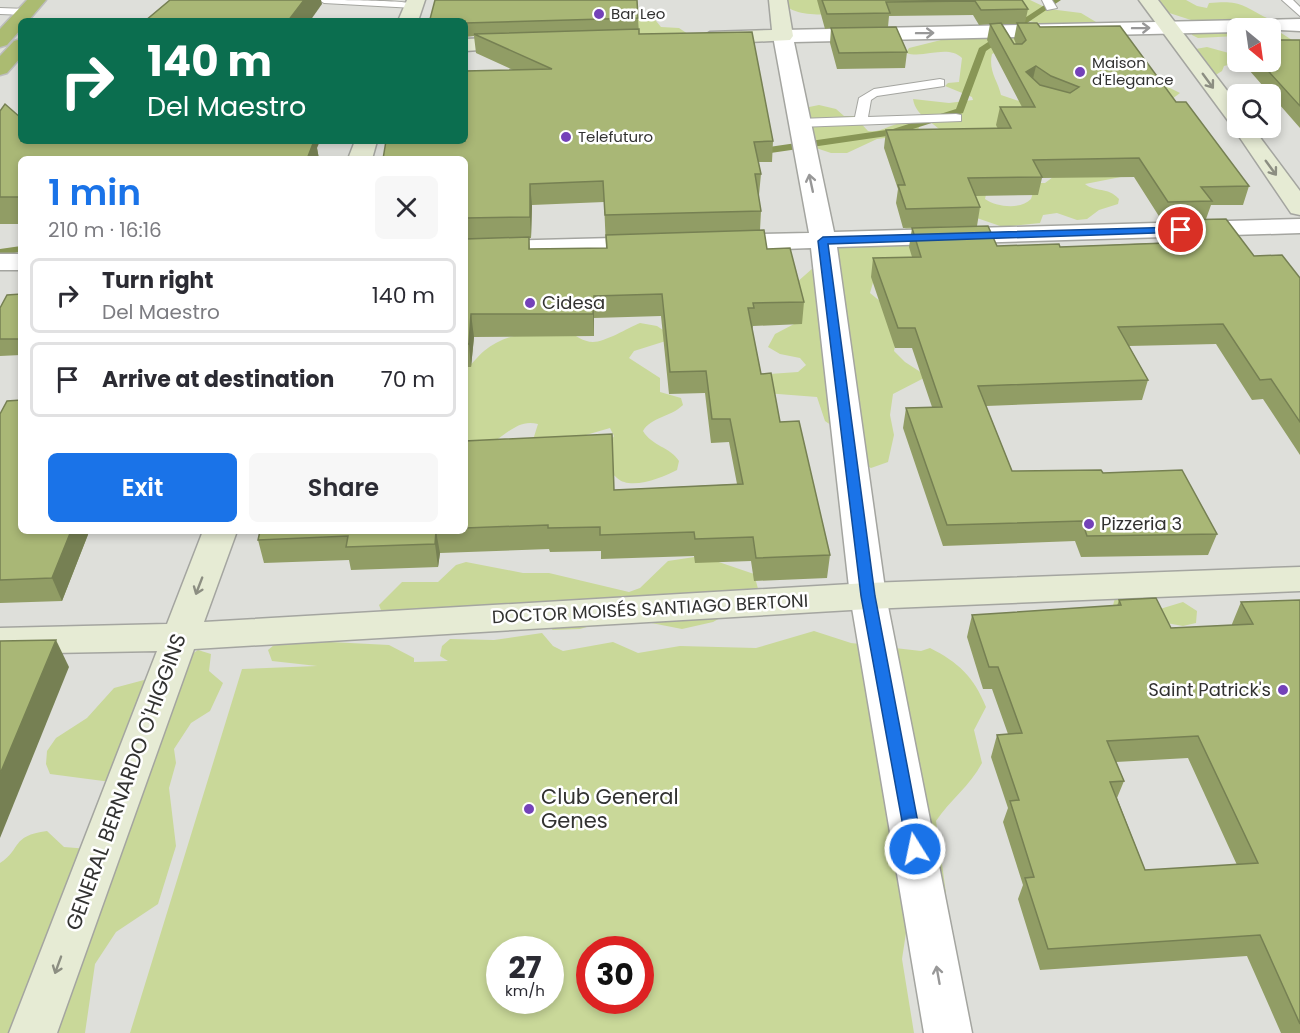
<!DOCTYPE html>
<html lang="en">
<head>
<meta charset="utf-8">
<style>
	body { margin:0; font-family:Poppins,sans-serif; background:#f7f7f7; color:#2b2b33; height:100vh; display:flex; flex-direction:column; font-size:22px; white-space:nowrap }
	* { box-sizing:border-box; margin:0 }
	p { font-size:20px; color:#7c7c81 }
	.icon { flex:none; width:33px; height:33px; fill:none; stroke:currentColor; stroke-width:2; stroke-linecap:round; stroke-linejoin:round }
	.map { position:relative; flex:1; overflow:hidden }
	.sheet { position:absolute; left:18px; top:156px; width:450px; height:378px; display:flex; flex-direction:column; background:#fff; border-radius:9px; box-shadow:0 3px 9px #0003 }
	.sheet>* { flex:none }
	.top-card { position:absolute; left:18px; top:18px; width:450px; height:126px; border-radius:9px; box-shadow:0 3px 9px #0003; background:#0b6e4f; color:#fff; overflow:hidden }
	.needle { width:39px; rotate:151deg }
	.fabs { position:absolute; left:1227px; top:18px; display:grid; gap:12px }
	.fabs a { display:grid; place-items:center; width:54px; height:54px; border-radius:9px; background:#fff; box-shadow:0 3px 9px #0003; font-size:30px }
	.speed { position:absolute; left:486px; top:936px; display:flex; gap:12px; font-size:30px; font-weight:700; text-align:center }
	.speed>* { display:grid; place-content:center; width:78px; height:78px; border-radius:50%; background:#fff; box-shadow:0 3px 9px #0003; line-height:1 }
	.speed small { font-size:15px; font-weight:400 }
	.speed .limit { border:9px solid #d22; background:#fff; color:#111 }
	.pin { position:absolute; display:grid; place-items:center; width:51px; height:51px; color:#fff; margin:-26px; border:3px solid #fff; border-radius:50%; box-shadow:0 2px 6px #0007 }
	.me { position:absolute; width:66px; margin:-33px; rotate:350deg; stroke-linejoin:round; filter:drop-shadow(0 0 4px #0008) }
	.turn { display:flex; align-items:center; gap:21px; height:126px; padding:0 30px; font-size:27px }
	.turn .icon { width:78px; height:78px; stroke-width:2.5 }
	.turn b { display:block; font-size:42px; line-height:51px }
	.round { display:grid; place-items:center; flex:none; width:63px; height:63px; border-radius:9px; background:#f7f7f7 }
	.headline { display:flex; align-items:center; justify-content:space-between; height:102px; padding:0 30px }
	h1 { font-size:36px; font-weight:600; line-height:45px; color:#1a73e8 }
	.primary-button { display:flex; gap:12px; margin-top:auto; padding:12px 30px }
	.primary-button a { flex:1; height:69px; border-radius:9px; background:#1a73e8; color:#fff; font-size:24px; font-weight:600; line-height:69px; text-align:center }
	.primary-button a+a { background:#f7f7f7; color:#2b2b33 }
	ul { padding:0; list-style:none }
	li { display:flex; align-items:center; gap:18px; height:75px; margin:0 12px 9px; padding:0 18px; border:3px solid #e1e1e2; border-radius:9px }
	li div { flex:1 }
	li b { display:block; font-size:22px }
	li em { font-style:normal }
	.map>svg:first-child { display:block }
</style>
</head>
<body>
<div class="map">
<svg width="1300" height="1033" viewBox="0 0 1300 1033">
	<rect width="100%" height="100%" fill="#dedfda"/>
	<g fill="#c9d899" fill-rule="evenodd">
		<path d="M779,0H818L828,15C808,14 793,15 779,0Z"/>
		<path d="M989,0H1030L1049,9L1081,13L1096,22C1079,31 1027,23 1008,15C1001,12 994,5 989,0Z"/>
		<path d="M1148,0H1186L1197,6L1207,8L1209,3C1240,0 1242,5 1267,18V24L1300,45L1271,57L1270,28H1238L1237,36L1198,38L1192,35L1191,20L1157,9Z"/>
		<polygon points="645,16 652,16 661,27 679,28 688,34 558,42 632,17"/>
		<path d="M951,34L989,39L1008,36L1018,39L1017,43L992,54C988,71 998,81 1001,95L1031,105L1154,76L1162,84L1180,93L1172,99L1004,131L944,134C933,121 916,117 913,99L949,103L973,100L972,97L945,86L948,83L959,82L962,58C947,44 924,59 906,53L909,48L945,39Z"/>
		<polygon points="1207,47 1236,55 1238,62 1241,62 1224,66 1222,71 1214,76 1190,50"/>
		<path d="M819,105L836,109L844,116H854L868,131C886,134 901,113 919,127L917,134L877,139L847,153H831L813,147L805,112L809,107Z"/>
		<path d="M1126,176L1085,184C1096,193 1107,186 1119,199L1118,204L1099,210L1087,219L1077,220L1057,213L1043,215L1040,223L1003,227L974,217L951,184L987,190L985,199C996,207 1021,210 1031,199L1036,183H1045L1053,177Z"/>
		<polygon points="908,224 959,224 961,231 874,279 870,293 881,302 895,346 894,351 905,362 922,373 924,378 893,394 890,415 894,435 888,462 871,468 854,459 844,434 825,421 817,397 765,393 756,375 798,372 806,365 800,358 780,354 768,347 775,334 796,323 796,283 813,268 822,250 904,231"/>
		<path d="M640,323L657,326L669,334V340L634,351L629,358L660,378V392L681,398L683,405C671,417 651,417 643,431C652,446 670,447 679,461L677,470C663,477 631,491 617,478C611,473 606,466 601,459L614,436L610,428L579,437L532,443L538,424C520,419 509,432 495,441C486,447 475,451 465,457V370C472,364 478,356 484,351C501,337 523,332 545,332C551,332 561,330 568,332C576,335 583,342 593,342C605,342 628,328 640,323Z"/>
		<polygon points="701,556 754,574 760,596 713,622 682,629 636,620 614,619 580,629 553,630 543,623 384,618 379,605 402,582 438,582 456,565 466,562 523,573 549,573 629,592 640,588 668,561"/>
		<polygon points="1124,594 1160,609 1183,602 1197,611 1196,623 1183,626 1111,613 1115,598"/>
		<path d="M814,631L851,643L921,651L930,648C958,662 974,677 986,707L974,730L982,763C970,786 950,800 936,821L946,893L943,906L910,907L902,959L914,1033H130L242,669L317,666L272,661L268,650L274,645L311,641L389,645L414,658V662L448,661L440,656L442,646L450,639L494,640L542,633L553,646L563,651L613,642L638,653L680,646L756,648ZM500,950H550V1000H500ZM590,950H640V1000H590Z"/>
		<path d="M198,650L211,654L209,671L223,683L210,711L191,723L174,749L176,763L169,788L176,846L158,904L116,932L95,964L85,1033H0V863C22,849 10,836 47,831L64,847L89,849L111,782L50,774L46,764L47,751L56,738L87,718L114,688L159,676Z"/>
	</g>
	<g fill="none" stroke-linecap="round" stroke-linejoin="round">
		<g fill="#889656" fill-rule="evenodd">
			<polygon points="1052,0 1061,0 986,51 963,113 894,135 756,155 751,152 756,149 893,129 956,109 979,48"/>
			<polygon points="21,246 21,252 0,255 0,249"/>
		</g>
		<g stroke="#a4a5a0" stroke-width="2">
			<g id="lane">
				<path d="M319,0C337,0 408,0 420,5L414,8L324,3Z"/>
				<polygon points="1042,0 1052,0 1057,8 1047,10"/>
				<polygon points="1282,0 1293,0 1300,7 1300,16"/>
				<polygon points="0,8 27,9 33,12 27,15 0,14"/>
				<polygon points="940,79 944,80 944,86 877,96 871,100 868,117 956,114 961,115 961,121 798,127 791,123 798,119 855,117 859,98 874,89"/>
			</g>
		</g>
		<g stroke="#a4a5a0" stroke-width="3">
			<g id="street">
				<polygon points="1300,19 1300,31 1238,28 1238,32 794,42 834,232 1300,219 1300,233 837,247 886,596 972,1033 924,1033 850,596 811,248 722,251 713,248 709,243 713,238 722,235 809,233 773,36 783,30"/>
				<polygon points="652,237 661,240 665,245 661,250 465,258 465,242"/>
				<rect x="0" y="254" width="21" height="16"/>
			</g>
		</g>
		<g stroke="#a4a5a0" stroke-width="3">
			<g id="secondary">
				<polygon points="407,0 425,0 418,21 398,21"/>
				<polygon points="769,0 787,0 793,36 790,40 710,44 700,38 710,32 772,30"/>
				<polygon points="1139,0 1158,0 1238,105 1238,128 1253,128 1300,191 1300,215 1291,213 1232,126"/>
				<polygon points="520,37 527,39 530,43 527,47 465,51 465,39"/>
				<polygon points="355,141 377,141 372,159 348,159"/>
				<polygon points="203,531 237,531 204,622 868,583 1300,567 1300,591 868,609 194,649 57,1033 9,1033 157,651 0,654 0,628 167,624"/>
			</g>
		</g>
		<g stroke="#bdbdbd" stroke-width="3">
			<g id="highway">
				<polygon points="27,0 46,0 28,21 21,21 21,29 7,45 0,47 0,29"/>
				<polygon points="21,39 21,57 7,73 0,75 0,56 14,41"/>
			</g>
		</g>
		<use href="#lane" fill="#fff" fill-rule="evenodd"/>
		<use href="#street" fill="#fff" fill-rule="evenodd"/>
		<use href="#secondary" fill="#e6ebd4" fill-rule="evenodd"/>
		<use href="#highway" fill="#abbb71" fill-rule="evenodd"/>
	</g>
	<g fill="#919d65" fill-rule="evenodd">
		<path d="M817,0H1022L1028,9L1025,23L1040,27L1176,102L1249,186L1243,205H1211L1206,219L1162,221L1134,177L1042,178L1038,195L975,196L980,207L977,226L903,228L896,203L898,189L884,148L886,130L998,129L996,125L1000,107H1022L987,40L990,24L979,25L973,15L889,16L888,27L907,52L905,68L837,69L830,43L831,28L825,29ZM1001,24H1017L1014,39L1016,44H1014Z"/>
		<path d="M638,18L639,34L773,141L772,162H758L761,174L759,195H758L761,211L760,230L767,249L804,302L802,324L753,326L752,331L761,374L780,422L830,555L827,578L754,581L751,561L695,563L694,556L601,559V551L550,552L549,549L440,553L438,567L351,570L349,560L264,563L258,540L260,531H465V441L614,490L737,484L729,442L711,443L705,393L669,394L661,316L594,318V336L474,337L471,367H465V141L513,70L476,53L474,36L465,37V21H430V19ZM604,202L606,248L530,249L529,238H531L532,205Z"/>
		<polygon points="1300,40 1300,128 1242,62 1270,62"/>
		<polygon points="0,111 21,141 132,142 317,148 319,159 21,159 21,224 0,224"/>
		<polygon points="1179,220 1300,278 1300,455 1263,399 1252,400 1216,344 1129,346 1148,380 1142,400 986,406 1012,471 1103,473 1217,534 1208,555 1081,557 1075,541 943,546 903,428 906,408 932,407 912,348 895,348 871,277 873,258 912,257 909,247 912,228 997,246 1060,247 1176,242 1174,239"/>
		<polygon points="21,294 21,355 0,356 0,308"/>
		<polygon points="0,414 21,531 105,531 89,532 62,601 0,603"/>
		<path d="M1119,600L1171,628L1232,625V624L1241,602L1300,600V1033H1281L1247,956L1040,970L1018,899L1023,885L1003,822L1008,808L991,757L997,735L1008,734L992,689H983L967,637L972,615L1117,606ZM1188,758L1237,865L1145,870L1117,798L1124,781L1116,762Z"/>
	</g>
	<g fill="#768053">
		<polygon points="304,0 321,0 322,4 310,21 288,21"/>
		<polygon points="1036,66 1032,83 1026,72"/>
		<polygon points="110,141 133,141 122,159 109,142"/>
		<polygon points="305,141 320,141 317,148 319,159 307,159"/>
		<polygon points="530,184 532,205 531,238 530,217"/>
		<polygon points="594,296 594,336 593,314"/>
		<polygon points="471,314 474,337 471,367 469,344"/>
		<polygon points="71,531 89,532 62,601 52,578"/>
		<polygon points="436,531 440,553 438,567 435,544"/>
		<polygon points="56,640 69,667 0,838 0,774"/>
	</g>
	<g fill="#a9b776" stroke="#768053" stroke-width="1.5" fill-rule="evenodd">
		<polygon points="170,0 304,0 288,21 145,21"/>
		<polygon points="435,0 637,0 638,18 465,23 465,21 434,21 430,19"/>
		<polygon points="822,0 1022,0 1028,9 981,10 975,1 886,2 890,13 827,14"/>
		<path d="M1001,23L1014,44H1022L1026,40L1017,23H1037L1040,27L1120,26L1176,102H1186L1249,186L1201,187L1212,201L1168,202L1139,158L1033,160L1042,177L968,178L980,207L906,209L898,185H905L886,130L1011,128L1000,107H1035L990,24ZM1036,66L1051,76L1079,87L1070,93L1040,85L1026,72Z"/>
		<polygon points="896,27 907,52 839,53 831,28"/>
		<polygon points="639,29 639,34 752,32 773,141 754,142 761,174 755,174 761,211 605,215 603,181 530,184 530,217 465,218 465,159 383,159 386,141 465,141 465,71 552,69 474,34"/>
		<polygon points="1270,40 1300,40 1300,106 1260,62 1270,62"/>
		<polygon points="5,104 21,118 21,141 110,141 109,142 194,142 195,141 314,141 307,159 21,159 21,197 0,197 0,111"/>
		<polygon points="1226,219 1254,256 1282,255 1300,278 1300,422 1271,379 1260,380 1223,324 1118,327 1148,380 978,386 1012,471 1101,470 1103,473 1182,470 1217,534 1087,536 1082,521 947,525 906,408 942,407 915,328 898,328 873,258 921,257 912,228 988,226 997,246 1059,244 1060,247 1193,242 1179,220"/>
		<polygon points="764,230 767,249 790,248 804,302 753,303 754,308 748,308 761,374 771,373 780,422 799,421 830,555 756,558 753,537 695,539 694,532 600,535 600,527 548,528 548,525 465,528 465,441 612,434 614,490 743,484 730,419 712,419 706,371 670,372 662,294 594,296 593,314 471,314 469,344 465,344 465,239 529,237 529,249 607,248 606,235"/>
		<polygon points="21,294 21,339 0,339 0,308 7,295"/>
		<polygon points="21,400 21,531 71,531 52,578 0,580 0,414 7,401"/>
		<polygon points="260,531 436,531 435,544 346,547 348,536 258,540"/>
		<path d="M1156,598L1171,628L1253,624L1241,602L1300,600V1024L1260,935L1048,949L1025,878L1034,877L1010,801L1019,800L997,735L1022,733L998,667H989L972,615L1121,605L1119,600ZM1198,736L1258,863L1145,870L1110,782L1124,781L1107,741Z"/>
		<polygon points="56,640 0,774 0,641"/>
	</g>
	<defs><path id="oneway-shaft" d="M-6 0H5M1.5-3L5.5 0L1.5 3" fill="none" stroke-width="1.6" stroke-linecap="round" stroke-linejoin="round" transform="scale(1.5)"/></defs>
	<g stroke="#989898">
		<use href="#oneway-shaft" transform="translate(1141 28) rotate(-1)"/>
		<use href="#oneway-shaft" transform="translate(925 33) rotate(-1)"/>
		<use href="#oneway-shaft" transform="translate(811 183) rotate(-102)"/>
		<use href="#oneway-shaft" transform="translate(938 975) rotate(-100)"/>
	</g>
	<g stroke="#8c8e82">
		<use href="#oneway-shaft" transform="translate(1208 81) rotate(54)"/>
		<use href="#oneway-shaft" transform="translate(1271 168) rotate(54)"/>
		<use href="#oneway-shaft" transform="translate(199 586) rotate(111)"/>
		<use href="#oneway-shaft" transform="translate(58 965) rotate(110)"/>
	</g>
	<polygon fill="#1a73e8" stroke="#114b97" stroke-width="1.5" points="1181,227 1184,228 1184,232 828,244 875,596 923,849 921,854 915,856 908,854 861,596 818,241 823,237"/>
	<g fill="#7442b9" stroke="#fff" stroke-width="2">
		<circle cx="599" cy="14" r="6"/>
		<circle cx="1080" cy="72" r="6"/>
		<circle cx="566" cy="137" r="6"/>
		<circle cx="530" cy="303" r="6"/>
		<circle cx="1089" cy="524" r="6"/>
		<circle cx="1283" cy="690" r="6"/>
		<circle cx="529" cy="809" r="6"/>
	</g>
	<g text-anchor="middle" stroke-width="5" stroke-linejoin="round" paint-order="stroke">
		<g font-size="15" fill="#323231" stroke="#fff" text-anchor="start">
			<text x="611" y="19">Bar Leo</text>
			<text x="1092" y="68">Maison<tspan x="1092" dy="17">d'Elegance</tspan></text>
			<text x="578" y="142">Telefuturo</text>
		</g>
		<g font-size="18" fill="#323231" stroke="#fff" text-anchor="start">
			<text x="542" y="309">Cidesa</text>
			<text x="1101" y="530">Pizzeria 3</text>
			<text x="1271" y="696" text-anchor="end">Saint Patrick's</text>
		</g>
		<g font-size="18" fill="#323231" stroke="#fff">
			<text transform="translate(650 609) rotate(-3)" y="6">DOCTOR MOISÉS SANTIAGO BERTONI</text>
		</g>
		<g font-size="21" fill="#323231" stroke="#fff">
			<text transform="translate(126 782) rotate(-70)" y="7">GENERAL BERNARDO O'HIGGINS</text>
		</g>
		<g font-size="21" fill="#323231" stroke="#fff" text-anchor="start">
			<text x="541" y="804">Club General<tspan x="541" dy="24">Genes</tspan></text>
		</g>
	</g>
</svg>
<div class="fabs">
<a><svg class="needle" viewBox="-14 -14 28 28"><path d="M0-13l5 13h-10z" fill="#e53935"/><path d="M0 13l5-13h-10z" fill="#7c7c81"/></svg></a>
<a><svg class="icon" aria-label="search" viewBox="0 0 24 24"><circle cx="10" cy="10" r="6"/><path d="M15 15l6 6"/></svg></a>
</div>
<div class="speed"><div>27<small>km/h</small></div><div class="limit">30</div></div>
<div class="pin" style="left:1181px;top:230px;background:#d93025"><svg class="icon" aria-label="arrive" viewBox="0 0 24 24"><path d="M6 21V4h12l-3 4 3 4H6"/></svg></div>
<svg class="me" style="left:915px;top:849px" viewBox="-20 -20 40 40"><circle r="17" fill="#1a73e8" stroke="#fff" stroke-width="3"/><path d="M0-11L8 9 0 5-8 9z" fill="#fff"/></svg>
<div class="top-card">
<div class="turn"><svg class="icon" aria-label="right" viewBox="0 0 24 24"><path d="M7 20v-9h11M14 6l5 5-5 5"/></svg><div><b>140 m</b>Del Maestro</div></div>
</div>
<section class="sheet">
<div class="headline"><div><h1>1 min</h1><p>210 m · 16:16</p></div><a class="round"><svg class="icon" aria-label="close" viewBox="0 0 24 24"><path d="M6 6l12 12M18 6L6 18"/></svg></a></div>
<ul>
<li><svg class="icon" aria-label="right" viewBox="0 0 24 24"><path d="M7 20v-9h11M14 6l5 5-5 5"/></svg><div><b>Turn right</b><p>Del Maestro</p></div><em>140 m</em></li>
<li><svg class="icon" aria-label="arrive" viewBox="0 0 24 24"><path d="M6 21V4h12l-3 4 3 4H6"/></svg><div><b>Arrive at destination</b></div><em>70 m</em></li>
</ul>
<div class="primary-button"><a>Exit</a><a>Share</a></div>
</section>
</div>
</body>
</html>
